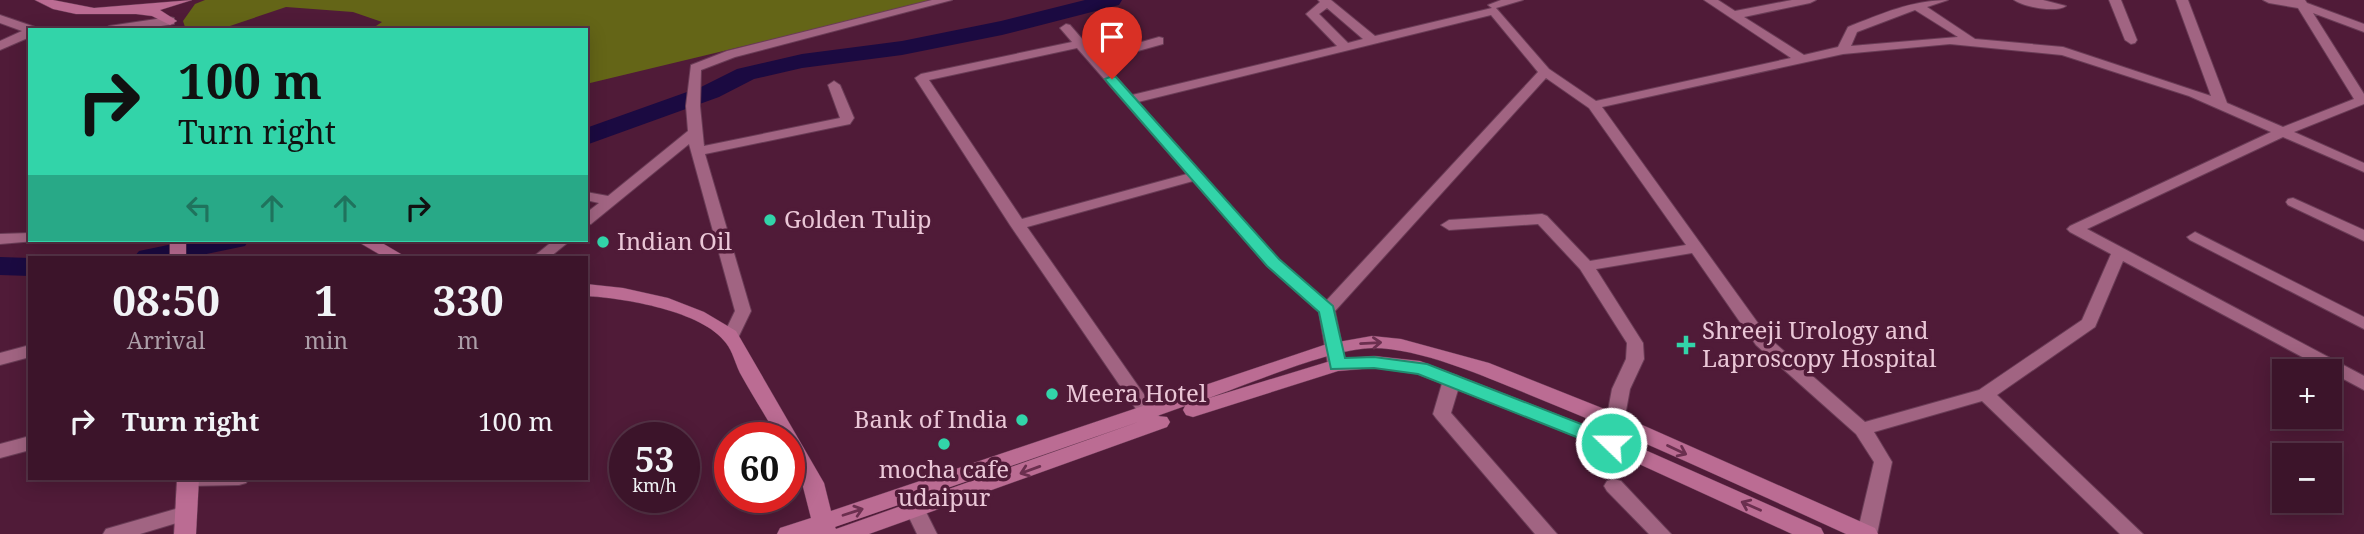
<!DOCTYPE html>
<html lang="en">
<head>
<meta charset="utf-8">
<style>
	body { margin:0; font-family:"Noto Serif",serif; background:#431d32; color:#f1f3f6; height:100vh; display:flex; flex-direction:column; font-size:26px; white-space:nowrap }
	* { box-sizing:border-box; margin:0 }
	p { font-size:23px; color:#ac9ea8 }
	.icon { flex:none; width:38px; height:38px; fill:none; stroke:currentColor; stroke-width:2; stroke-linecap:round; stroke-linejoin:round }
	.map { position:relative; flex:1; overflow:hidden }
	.panel { position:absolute; left:28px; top:256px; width:560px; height:224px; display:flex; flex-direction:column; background:#3c142a; border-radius:0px; box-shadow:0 4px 18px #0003,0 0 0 2px #553347 }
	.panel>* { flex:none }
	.top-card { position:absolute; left:28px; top:28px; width:560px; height:214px; border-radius:0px; box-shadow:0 4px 18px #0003,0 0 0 2px #553347; background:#32d4a9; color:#111; overflow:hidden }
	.buttons { position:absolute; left:2272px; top:359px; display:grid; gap:14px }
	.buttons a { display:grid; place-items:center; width:70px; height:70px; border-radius:0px; background:#3c142a; box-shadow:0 4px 18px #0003,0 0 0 2px #553347; font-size:35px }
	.speed { position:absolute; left:609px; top:422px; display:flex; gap:14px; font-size:35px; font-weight:700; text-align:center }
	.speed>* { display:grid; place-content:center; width:91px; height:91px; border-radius:50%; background:#3c142a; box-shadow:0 4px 18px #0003,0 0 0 2px #553347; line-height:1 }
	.speed small { font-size:18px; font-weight:400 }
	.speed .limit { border:10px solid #d22; background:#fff; color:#111 }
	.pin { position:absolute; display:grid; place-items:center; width:60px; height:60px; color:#fff; margin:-72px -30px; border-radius:50% 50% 50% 0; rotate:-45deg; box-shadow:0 0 7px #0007 }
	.pin .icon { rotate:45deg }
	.me { position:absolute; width:77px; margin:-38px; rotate:292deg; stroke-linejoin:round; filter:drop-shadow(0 0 5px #0008) }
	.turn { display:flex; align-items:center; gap:24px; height:147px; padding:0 35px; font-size:32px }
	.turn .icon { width:91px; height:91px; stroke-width:2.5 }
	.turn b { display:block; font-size:49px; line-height:60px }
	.lanes { display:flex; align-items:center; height:66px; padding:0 35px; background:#0003; justify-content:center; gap:35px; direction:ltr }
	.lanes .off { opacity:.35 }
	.eta { display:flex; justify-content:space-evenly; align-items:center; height:119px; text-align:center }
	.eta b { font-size:42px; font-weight:700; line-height:49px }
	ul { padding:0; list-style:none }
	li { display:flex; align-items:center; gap:21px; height:91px; padding:0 35px }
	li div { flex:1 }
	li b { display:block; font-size:26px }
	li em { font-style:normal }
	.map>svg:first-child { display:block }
</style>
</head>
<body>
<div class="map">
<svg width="2364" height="534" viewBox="0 0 2364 534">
	<rect width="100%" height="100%" fill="#501b38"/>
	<polygon fill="#646517" points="205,0 936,0 586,84 586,30 370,30 382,22 353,12 286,7 218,30 186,30 183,21 195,4"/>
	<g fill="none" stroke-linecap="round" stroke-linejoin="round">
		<g fill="#1b0a41" fill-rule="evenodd">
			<polygon points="1085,0 1122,0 1119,5 1002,35 902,55 802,68 754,79 719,97 586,145 586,128 701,87 737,69 802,54 902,41 1001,21"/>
			<polygon points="192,240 249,240 245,246 192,257 134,257 139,251"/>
			<polygon points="0,257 30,258 30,276 0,275"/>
		</g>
		<g stroke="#6a3c56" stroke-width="2">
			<g id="minor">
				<polygon points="932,0 952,0 735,57 701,70 700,106 704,146 840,118 828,85 834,81 840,85 854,118 850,124 845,125 705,154 751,311 737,340 725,340 723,336 735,311 689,144 591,224 586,225 586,213 599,203 586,200 586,192 608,196 688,131 686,106 691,65 727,51"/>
				<path d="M1318,0H1331L1375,36L1492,8L1488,5L1501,0H1523L1496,8L1549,69L1596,101L1791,58L1704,0H1718L1735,11L1792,0H1816L1810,3L1744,17L1804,55L1838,47L1848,27C1881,14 1912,0 1948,0L1927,7L1975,39L2063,47L2211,96L2176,0H2188L2227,103L2283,127L2354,99L2298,8L2269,3L2263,0H2305L2307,3L2364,24V32L2313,13L2364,94V104L2294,132L2364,163V172L2283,137L2087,229L2364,376V390L2123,261L2095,327L1997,395L2143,534H2120L1982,401L1874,432L1892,462L1877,534H1857L1874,462L1856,434L1756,345L1692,253L1596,269L1643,343L1644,359L1630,389L1620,443L1618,448H1604L1602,443L1612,389L1626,359L1627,343L1580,269L1538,224L1449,230L1441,225L1449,220L1542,214L1547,216L1590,261L1686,245L1589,108L1546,78L1335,311L1346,365L1343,369H1331L1328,365L1319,312L1267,266L1193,181L1027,227L1164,423L1161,428H1149L1010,225L915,78L921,74L1072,42L1060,28L1066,24L1070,25L1096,55L1159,37L1163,38V44L1102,61L1132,95L1337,46L1306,14L1320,2ZM1327,8L1363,39L1348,43L1319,14ZM1915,10L1958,37L1851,46L1857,32ZM1491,15L1538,72L1326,301L1279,260L1138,102ZM1950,44L2062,55L2189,96L2271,132L2070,226L2067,229L2070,232L2111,254L2082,320L1979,390L1865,422L1768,337L1602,107L1843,54ZM1077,48L1187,174L1022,219L929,80Z"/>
				<path d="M2014,0H2043L2066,6C2056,13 2024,7 2014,0Z"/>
				<polygon points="2109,0 2121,0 2137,40 2135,43 2131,44 2125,40"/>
				<polygon points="0,15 35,27 37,30 30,30 30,37 0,50 0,41 22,31 0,23"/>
				<polygon points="170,17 174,18 174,24 135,30 103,30 109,26"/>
				<polygon points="2293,198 2364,230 2364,241 2288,205 2286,202 2288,199"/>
				<polygon points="2195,232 2364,317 2364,329 2190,240 2187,237"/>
				<polygon points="30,233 30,240 35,241 0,244 0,234"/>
				<polygon points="554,240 571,240 550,257 533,257"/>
				<polygon points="30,345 30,357 0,365 0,353"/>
				<polygon points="1452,374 1458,376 1461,380 1451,413 1557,534 1535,534 1436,418 1433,414 1443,380 1446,376"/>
				<polygon points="30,436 30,450 0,458 0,444"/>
				<polygon points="179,478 249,478 246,483 239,485 188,486 181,484"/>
				<polygon points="1614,479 1621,481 1671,534 1649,534 1607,491 1604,486 1607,481"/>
				<polygon points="915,502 922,504 937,534 917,534 905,509 908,504"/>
				<polygon points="186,506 193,508 196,513 193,518 140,534 103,534 106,529"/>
			</g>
		</g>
		<g stroke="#6a3c56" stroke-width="1">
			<g id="major">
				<polygon points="35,0 53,0 94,8 192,0 160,10 177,21 170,25 152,16 136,14 76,14 53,9"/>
				<rect x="170" y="240" width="16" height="17"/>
				<polygon points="355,240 377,240 406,257 384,257"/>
				<path d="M586,284L623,288L668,298L704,312L736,331L824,483L831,511L1327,344L1372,336L1401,339L1489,363L1622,416L1875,528L1878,534H1846C1741,486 1637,438 1530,395C1486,377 1420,348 1373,348C1329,349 1250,384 1206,399L1337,359L1374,356L1420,361L1618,438L1821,528L1824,534H1792L1604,448L1417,374L1374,368L1338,371L1193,417L1186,415L1183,410L1185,406L1157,416L1167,417L1170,422L1167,427L869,534H777L780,528L811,518L802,483L789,458V438H778C766,416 752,395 740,373C735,363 733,352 726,343C703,311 624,298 586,296ZM1141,421L836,529L835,527Z"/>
				<polygon points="177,478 199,478 196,534 174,534"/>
			</g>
		</g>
		<use href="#minor" fill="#a16482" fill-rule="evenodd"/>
		<use href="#major" fill="#bb6c93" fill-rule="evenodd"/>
	</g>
	<defs><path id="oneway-shaft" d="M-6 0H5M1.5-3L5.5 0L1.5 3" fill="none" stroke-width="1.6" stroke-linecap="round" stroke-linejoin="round" transform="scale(1.75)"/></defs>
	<g stroke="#6b2f4f">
		<use href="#oneway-shaft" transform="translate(1371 343) rotate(-3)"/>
		<use href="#oneway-shaft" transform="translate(1677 450) rotate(25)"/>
		<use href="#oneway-shaft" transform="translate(1030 470) rotate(160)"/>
		<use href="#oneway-shaft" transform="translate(1751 506) rotate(-156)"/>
		<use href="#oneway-shaft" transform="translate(853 512) rotate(-18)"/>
	</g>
	<polygon fill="#32d4a9" stroke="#208a6e" stroke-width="2" points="1112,76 1116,77 1279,259 1333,306 1345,358 1374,357 1427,364 1617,438 1620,443 1617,448 1604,448 1418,374 1374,368 1331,369 1319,312 1267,266 1107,82 1105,79"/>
	<g fill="#32d4a9" stroke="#501b38" stroke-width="2.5">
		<circle cx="770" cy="220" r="7"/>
		<circle cx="603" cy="242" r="7"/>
		<path d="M1682.5 334.5h7v7h7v7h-7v7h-7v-7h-7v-7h7z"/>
		<circle cx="1052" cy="394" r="7"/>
		<circle cx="1022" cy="420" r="7"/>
		<circle cx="944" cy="444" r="7"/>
	</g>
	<g text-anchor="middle" stroke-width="7" stroke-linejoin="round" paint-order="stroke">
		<g font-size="24" fill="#eac7d7" stroke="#501b38" text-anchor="start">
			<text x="784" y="228">Golden Tulip</text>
			<text x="617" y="250">Indian Oil</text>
			<text x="1702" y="339">Shreeji Urology and<tspan x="1702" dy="28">Laproscopy Hospital</tspan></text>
			<text x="1066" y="402">Meera Hotel</text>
			<text x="1008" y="428" text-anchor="end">Bank of India</text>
			<text x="944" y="478" text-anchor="middle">mocha cafe<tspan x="944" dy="28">udaipur</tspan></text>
		</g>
	</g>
</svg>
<div class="buttons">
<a>+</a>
<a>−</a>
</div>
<div class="speed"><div>53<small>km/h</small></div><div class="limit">60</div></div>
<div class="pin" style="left:1112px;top:79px;background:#d93025"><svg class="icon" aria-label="arrive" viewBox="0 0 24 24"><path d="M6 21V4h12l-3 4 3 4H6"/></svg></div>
<svg class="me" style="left:1611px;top:443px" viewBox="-20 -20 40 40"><circle r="17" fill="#32d4a9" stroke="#fff" stroke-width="3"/><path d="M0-11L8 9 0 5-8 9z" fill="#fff"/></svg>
<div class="top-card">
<div class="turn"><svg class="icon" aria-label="right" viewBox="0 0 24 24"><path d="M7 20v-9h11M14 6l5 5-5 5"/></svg><div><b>100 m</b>Turn right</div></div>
<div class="lanes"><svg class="icon off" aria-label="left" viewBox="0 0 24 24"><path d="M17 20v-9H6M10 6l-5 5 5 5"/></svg><svg class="icon off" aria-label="ahead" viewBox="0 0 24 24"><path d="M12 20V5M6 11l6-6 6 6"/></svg><svg class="icon off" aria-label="ahead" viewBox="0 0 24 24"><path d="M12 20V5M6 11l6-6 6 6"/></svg><svg class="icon" aria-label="right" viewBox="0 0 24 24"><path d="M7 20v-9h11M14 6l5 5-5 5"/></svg></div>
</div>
<section class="panel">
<div class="eta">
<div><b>08:50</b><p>Arrival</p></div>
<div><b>1</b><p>min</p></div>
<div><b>330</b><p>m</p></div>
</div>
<ul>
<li><svg class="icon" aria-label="right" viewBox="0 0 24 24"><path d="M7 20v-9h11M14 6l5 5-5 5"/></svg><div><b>Turn right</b></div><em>100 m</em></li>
</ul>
</section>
</div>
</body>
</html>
